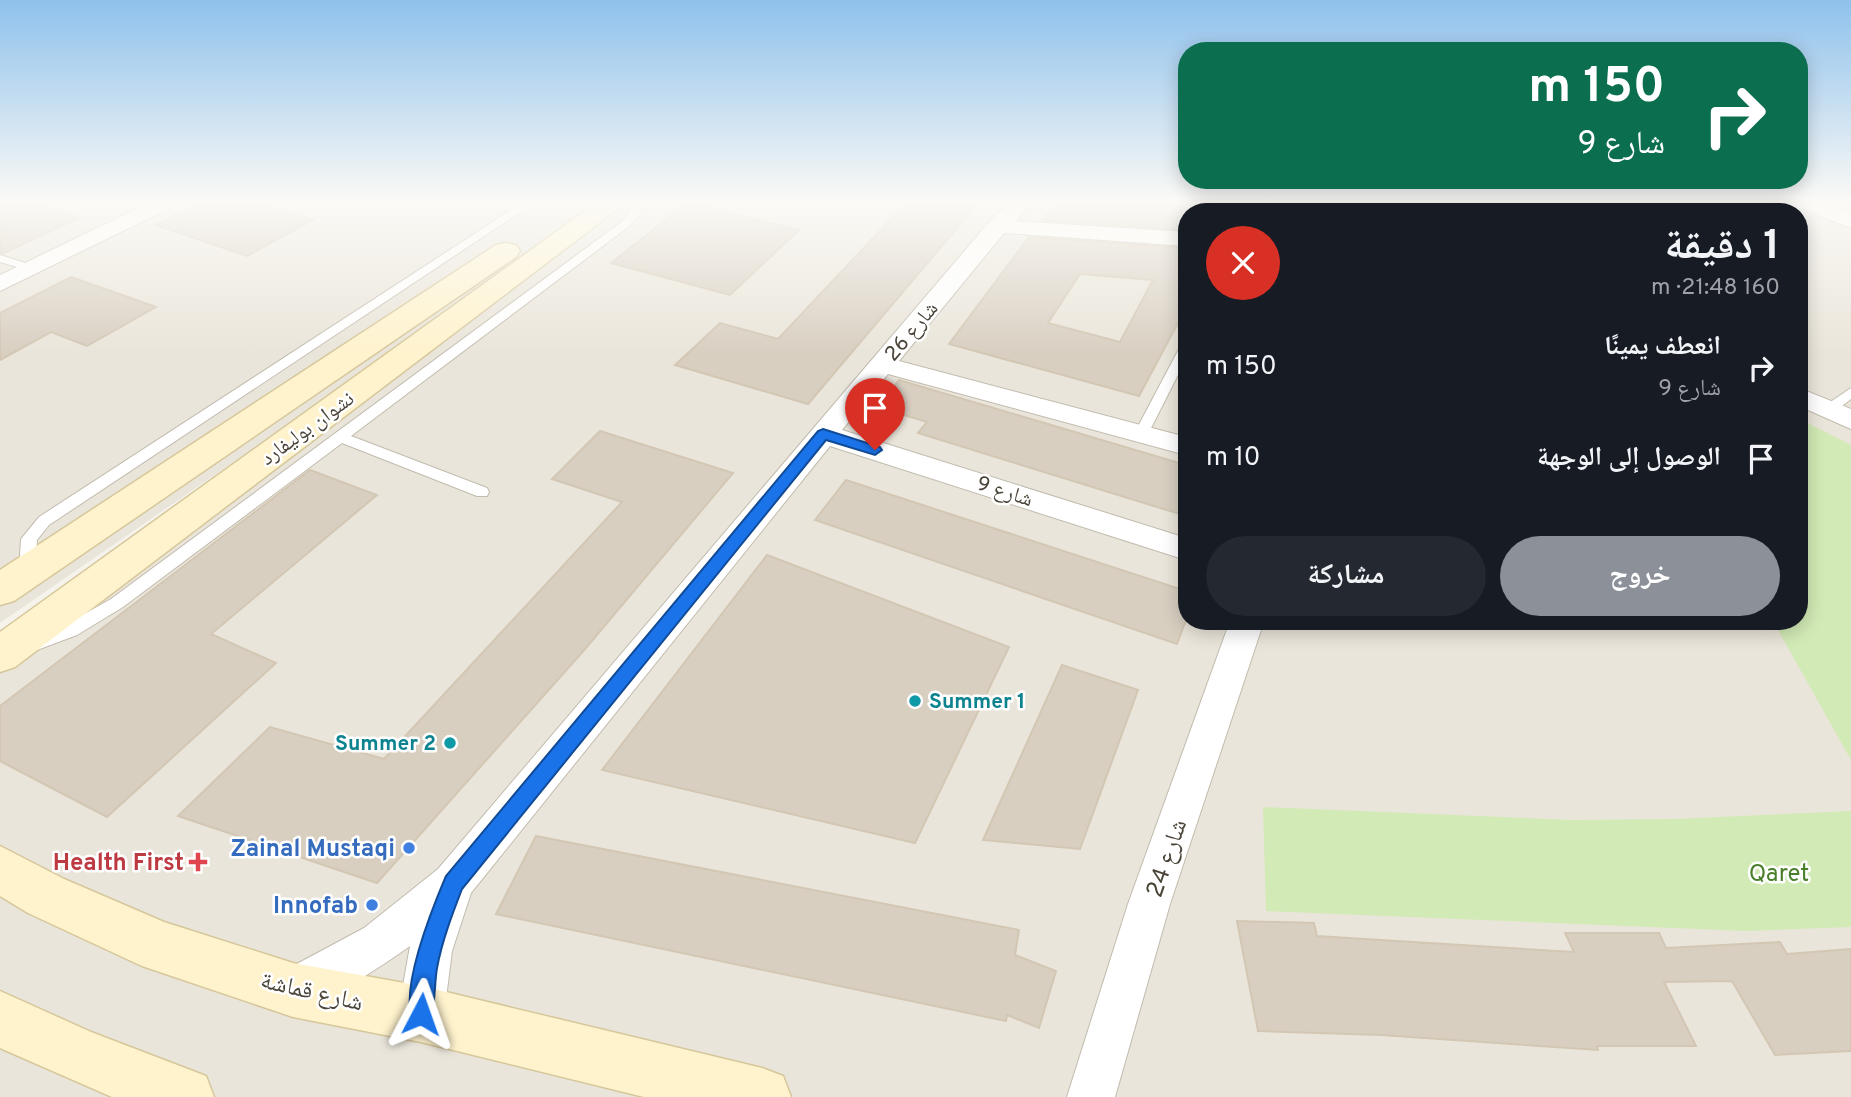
<!DOCTYPE html>
<html lang="ar">
<head>
<meta charset="utf-8">
<style>
	body { margin:0; font-family:Overpass,"Noto Naskh Arabic",sans-serif; background:#242831; color:#f1f3f6; direction:rtl; height:100vh; display:flex; flex-direction:column; font-size:26px; white-space:nowrap }
	* { box-sizing:border-box; margin:0 }
	p { font-size:23px; color:#9ea1a6 }
	.icon { flex:none; width:38px; height:38px; fill:none; stroke:currentColor; stroke-width:2; stroke-linecap:round; stroke-linejoin:round }
	.map { position:relative; flex:1; overflow:hidden; direction:ltr }
	.sheet { position:absolute; left:1178px; top:203px; width:630px; height:427px; display:flex; flex-direction:column; background:#171b24; border-radius:28px; box-shadow:0 4px 18px #0003; direction:rtl }
	.sheet>* { flex:none }
	.hud { position:absolute; left:1178px; top:42px; width:630px; height:147px; border-radius:28px; box-shadow:0 4px 18px #0003; direction:rtl; background:#0b6e4f; color:#fff; overflow:hidden }
	.pin { position:absolute; display:grid; place-items:center; width:60px; height:60px; color:#fff; margin:-72px -30px; border-radius:50% 50% 50% 0; rotate:-45deg; box-shadow:0 0 7px #0007 }
	.pin .icon { rotate:45deg }
	.me { position:absolute; width:77px; margin:-38px; rotate:4deg; stroke-linejoin:round; filter:drop-shadow(0 0 5px #0008) }
	.turn { display:flex; align-items:center; gap:24px; height:147px; padding:0 28px; font-size:32px }
	.turn .icon { width:91px; height:91px; stroke-width:2.5 }
	.turn b { display:block; font-size:49px; line-height:60px }
	.round { display:grid; place-items:center; flex:none; width:74px; height:74px; border-radius:37px; background:#242831 }
	.overview { display:flex; align-items:center; justify-content:space-between; height:119px; padding:0 28px }
	h1 { font-size:42px; font-weight:700; line-height:52px }
	.cta { display:flex; gap:14px; margin-top:auto; padding:14px 28px }
	.cta a { flex:1; height:80px; border-radius:42px; background:#8c9099; color:#fff; font-size:28px; font-weight:700; line-height:80px; text-align:center }
	.cta a+a { background:#242831; color:#f1f3f6 }
	ul { padding:0; list-style:none }
	li { display:flex; align-items:center; gap:21px; height:91px; padding:0 28px }
	li div { flex:1 }
	li b { display:block; font-size:26px }
	li em { font-style:normal }
	.map>svg:first-child { display:block }
</style>
</head>
<body>
<div class="map">
<svg width="1851" height="1097" viewBox="0 0 1851 1097">
	<rect width="100%" height="100%" fill="#f6f3ec"/>
	<g fill="#eae5da" fill-rule="evenodd">
		<polygon points="0,201 612,201 0,623"/>
		<path d="M614,201H1851V1097H0V639ZM1186,212H1799V621H1186Z"/>
	</g>
	<g fill="#d2eab5">
		<polygon points="1799,419 1851,445 1851,760 1773,621 1799,621"/>
		<polygon points="1263,807 1573,820 1675,819 1851,811 1851,927 1746,931 1266,911"/>
	</g>
	<g fill="#d8cfc1" stroke="#d3c7b4" stroke-width="2" fill-rule="evenodd">
		<polygon points="0,201 27,201 79,218 4,253 0,253"/>
		<polygon points="205,201 253,201 313,220 247,256 156,225"/>
		<polygon points="908,201 980,201 808,404 675,365 720,323 778,339"/>
		<polygon points="1060,201 1186,201 1186,230 1042,220"/>
		<polygon points="687,203 799,230 730,295 611,263"/>
		<path d="M1029,237L1186,248V308L1139,396L949,344ZM1080,274L1153,280L1120,342L1048,323Z"/>
		<polygon points="71,277 156,307 87,346 51,332 0,360 0,313"/>
		<polygon points="899,380 1186,465 1186,516 918,433 927,422 878,407"/>
		<polygon points="600,431 733,473 586,648 377,883 178,816 270,727 384,759 622,502 552,479"/>
		<polygon points="310,470 377,495 211,634 276,663 107,817 0,761 0,706"/>
		<polygon points="846,480 1186,591 1186,620 1177,644 815,520"/>
		<polygon points="767,555 1009,647 915,843 602,770"/>
		<polygon points="1062,665 1138,690 1080,849 983,840"/>
		<polygon points="536,836 1019,930 1015,955 1056,971 1039,1028 1007,1015 1006,1021 496,914"/>
		<polygon points="1237,921 1314,923 1317,936 1574,952 1565,933 1659,933 1666,948 1780,942 1787,954 1851,949 1851,1051 1775,1055 1732,981 1664,982 1696,1046 1597,1046 1598,1050 1381,1035 1258,1031"/>
	</g>
	<g fill="none" stroke-linecap="round" stroke-linejoin="round">
		<g stroke="#c2bbae" stroke-width="2">
			<g id="lane">
				<polygon points="525,201 537,201 49,525 37,540 35,572 33,576 21,576 19,572 21,539 39,517"/>
				<polygon points="632,201 642,201 640,214 628,227 351,436 487,488 489,492 487,496 477,496 342,443 123,607 77,635 37,650 31,648 28,643 31,638 65,625 111,599 620,223 630,213"/>
				<polygon points="1811,203 1816,206 1815,208 1795,212 1769,212"/>
				<polygon points="0,255 35,266 37,268 31,271 0,262"/>
				<polygon points="1186,343 1186,359 1148,434 1146,437 1136,437 1134,434 1180,347"/>
				<polygon points="1851,388 1851,399 1833,413 1823,413 1821,410 1823,407"/>
			</g>
		</g>
		<g stroke="#c2bbae" stroke-width="2">
			<g id="street">
				<polygon points="153,201 180,201 176,205 0,291 0,275"/>
				<path d="M1011,201H1034L1016,221L1186,232V246L1004,233L899,361L1186,437V455L888,374L842,430L1186,538V560L830,446L471,893L452,951L444,1014L437,1030L421,1037L405,1030L398,1014L410,946C374,972 337,994 296,1011L280,1005L274,989L280,973L364,928L438,869L990,221Z"/>
				<polygon points="1307,201 1331,201 1343,212 1318,212"/>
				<polygon points="1459,201 1483,201 1494,212 1470,212"/>
				<polygon points="1787,201 1817,201 1851,213 1851,228 1791,205"/>
				<polygon points="1799,388 1851,409 1851,429 1799,406"/>
				<polygon points="1230,621 1264,621 1170,904 1115,1097 1067,1097 1128,904"/>
			</g>
		</g>
		<g stroke="#d6c79b" stroke-width="3">
			<g id="secondary">
				<polygon points="599,201 628,201 15,667 0,672 0,632"/>
				<polygon points="506,243 516,245 520,251 516,257 14,601 0,605 0,570 496,245"/>
				<polygon points="0,846 64,879 164,922 293,963 421,986 762,1068 783,1076 791,1097 644,1097 421,1042 293,1017 142,966 28,913 0,896"/>
				<polygon points="0,991 91,1032 206,1076 214,1097 112,1097 0,1048"/>
			</g>
		</g>
		<use href="#lane" fill="#fff" fill-rule="evenodd"/>
		<use href="#street" fill="#fff" fill-rule="evenodd"/>
		<use href="#secondary" fill="#fff3cd" fill-rule="evenodd"/>
	</g>
	<linearGradient id="sky" x2="0" y2="1"><stop stop-color="#8fc1ec"/><stop offset="0.57" stop-color="#fbfaf6"/><stop offset="1" stop-color="#fbfaf6" stop-opacity="0"/></linearGradient>
	<rect width="1851" height="354" fill="url(#sky)"/>
	<path fill="#1a73e8" stroke="#114b97" stroke-width="2" d="M823,429L880,447L882,450L875,455L826,440L462,889C452,915 442,941 437,968C434,985 436,1005 429,1022L421,1025L413,1022C399,989 432,909 446,876L818,431Z"/>
	<g fill="#0f9aa8" stroke="#fff" stroke-width="2.5">
		<circle cx="915" cy="701" r="7"/>
		<circle cx="450" cy="743" r="7"/>
	</g>
	<g fill="#3f7fe0" stroke="#fff" stroke-width="2.5">
		<circle cx="409" cy="848" r="7"/>
		<circle cx="372" cy="905" r="7"/>
	</g>
	<path fill="#e0444e" stroke="#fff" stroke-width="2.5" d="M194.5 851.5h7v7h7v7h-7v7h-7v-7h-7v-7h7z"/>
	<g text-anchor="middle" stroke-width="5" stroke-linejoin="round" paint-order="stroke">
		<g font-size="21" fill="#4b4439" stroke="#fff">
			<text transform="translate(911 331) rotate(-50)" y="7">شارع 26</text>
			<text transform="translate(307 428) rotate(-36)" y="7">نشوان بوليفارد</text>
			<text transform="translate(1005 491) rotate(18)" y="7">شارع 9</text>
		</g>
		<g font-size="21" font-weight="bold" fill="#0d838f" stroke="#fff" text-anchor="start">
			<text x="929" y="708">Summer 1</text>
			<text x="436" y="750" text-anchor="end">Summer 2</text>
		</g>
		<g font-size="24" font-weight="bold" fill="#366cbe" stroke="#fff" text-anchor="end">
			<text x="395" y="856">Zainal Mustaqi</text>
			<text x="358" y="913">Innofab</text>
		</g>
		<g font-size="24" fill="#4b4439" stroke="#fff">
			<text transform="translate(1166 858) rotate(-71)" y="8">شارع 24</text>
			<text transform="translate(312 991) rotate(13)" y="8">شارع قماشة</text>
		</g>
		<g font-size="24" font-weight="bold" fill="#be3a42" stroke="#fff" text-anchor="end">
			<text x="184" y="870">Health First</text>
		</g>
		<g font-size="24" fill="#4a7f2a" stroke="#fff">
			<text x="1779" y="881">Qaret</text>
		</g>
	</g>
</svg>
<div class="pin" style="left:875px;top:450px;background:#d93025"><svg class="icon" aria-label="arrive" viewBox="0 0 24 24"><path d="M6 21V4h12l-3 4 3 4H6"/></svg></div>
<svg class="me" style="left:421px;top:1014px" viewBox="-20 -20 40 40"><path d="M0-17L14 15 0 8-14 15z" fill="#1a73e8" stroke="#fff" stroke-width="4"/></svg>
<div class="hud">
<div class="turn"><svg class="icon" aria-label="right" viewBox="0 0 24 24"><path d="M7 20v-9h11M14 6l5 5-5 5"/></svg><div><b>150 m</b>شارع 9</div></div>
</div>
<section class="sheet">
<div class="overview"><div><h1>1 دقيقة</h1><p>160 m · 21:48</p></div><a class="round" style="background:#d93025;color:#fff"><svg class="icon" aria-label="close" viewBox="0 0 24 24"><path d="M6 6l12 12M18 6L6 18"/></svg></a></div>
<ul>
<li><svg class="icon" aria-label="right" viewBox="0 0 24 24"><path d="M7 20v-9h11M14 6l5 5-5 5"/></svg><div><b>انعطف يمينًا</b><p>شارع 9</p></div><em>150 m</em></li>
<li><svg class="icon" aria-label="arrive" viewBox="0 0 24 24"><path d="M6 21V4h12l-3 4 3 4H6"/></svg><div><b>الوصول إلى الوجهة</b></div><em>10 m</em></li>
</ul>
<div class="cta"><a>خروج</a><a>مشاركة</a></div>
</section>
</div>
</body>
</html>
